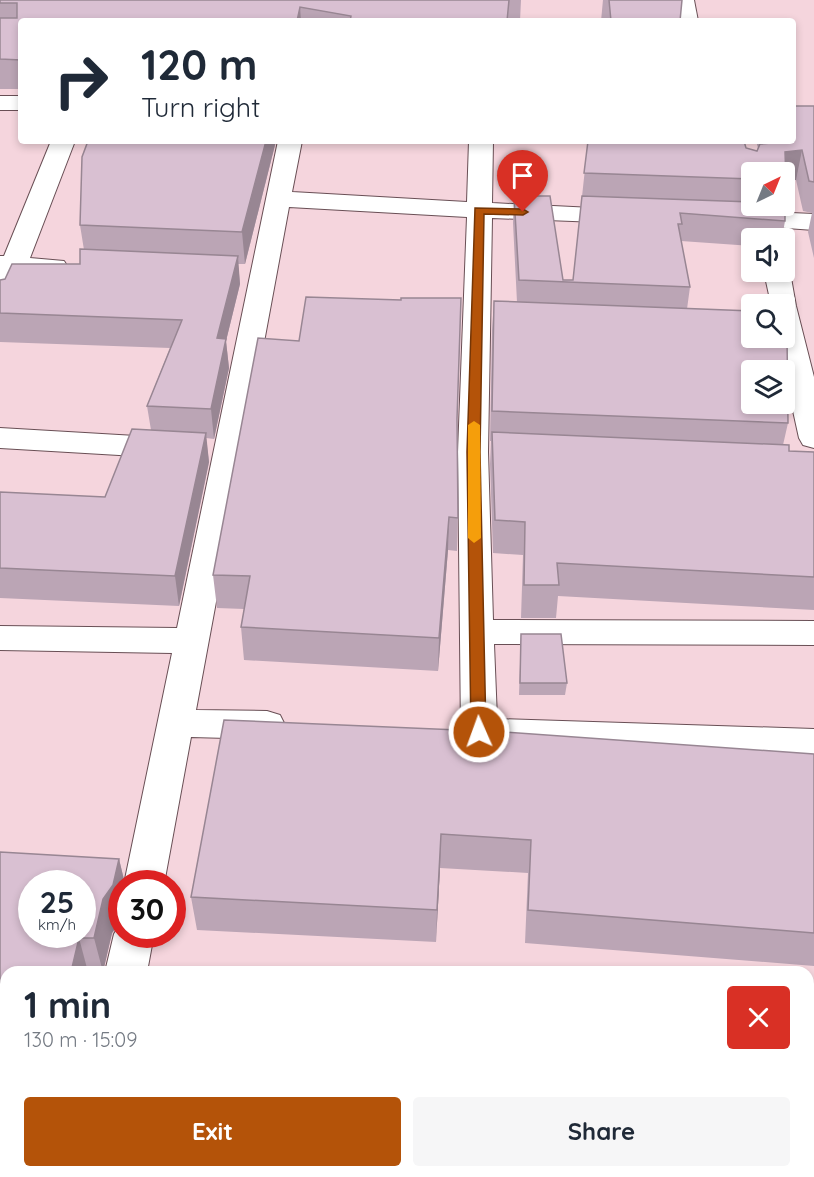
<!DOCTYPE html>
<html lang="en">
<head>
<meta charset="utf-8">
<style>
	body { margin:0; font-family:Quicksand,sans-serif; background:#f6f6f7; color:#1f2937; height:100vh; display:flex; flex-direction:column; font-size:22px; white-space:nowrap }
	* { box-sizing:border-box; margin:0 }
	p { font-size:20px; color:#747a83 }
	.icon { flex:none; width:33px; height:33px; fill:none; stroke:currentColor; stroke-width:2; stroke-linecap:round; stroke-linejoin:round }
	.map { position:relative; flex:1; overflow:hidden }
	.sheet { position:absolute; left:0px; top:966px; width:814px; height:212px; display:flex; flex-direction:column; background:#fff; border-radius:18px 18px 0 0; box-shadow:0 3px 9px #0003 }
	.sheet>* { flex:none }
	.top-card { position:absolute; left:18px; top:18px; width:778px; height:126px; border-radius:6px; box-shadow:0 3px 9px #0003; background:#fff; color:#1f2937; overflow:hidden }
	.needle { width:39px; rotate:43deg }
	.controls { position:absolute; left:741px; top:162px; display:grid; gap:12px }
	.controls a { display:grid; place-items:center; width:54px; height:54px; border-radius:6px; background:#fff; box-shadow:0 3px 9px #0003; font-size:30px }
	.speed { position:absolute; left:18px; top:870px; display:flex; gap:12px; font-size:30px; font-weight:700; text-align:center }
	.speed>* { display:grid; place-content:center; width:78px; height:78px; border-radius:50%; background:#fff; box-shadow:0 3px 9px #0003; line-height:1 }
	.speed small { font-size:15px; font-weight:400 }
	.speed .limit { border:9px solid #d22; background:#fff; color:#111 }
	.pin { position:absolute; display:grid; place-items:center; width:51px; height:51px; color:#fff; margin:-62px -26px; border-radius:50% 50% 50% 0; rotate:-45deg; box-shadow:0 0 6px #0007 }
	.pin .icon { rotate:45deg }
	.me { position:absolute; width:66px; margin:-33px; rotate:358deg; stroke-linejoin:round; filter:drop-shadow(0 0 4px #0008) }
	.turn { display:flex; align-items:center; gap:21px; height:126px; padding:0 24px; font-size:27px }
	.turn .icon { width:78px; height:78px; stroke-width:2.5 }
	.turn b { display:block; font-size:42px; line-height:51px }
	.round { display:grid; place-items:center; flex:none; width:63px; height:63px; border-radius:6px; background:#f6f6f7 }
	.headline { display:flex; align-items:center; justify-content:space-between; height:102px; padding:0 24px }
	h1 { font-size:36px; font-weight:800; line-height:45px }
	.primary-button { display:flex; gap:12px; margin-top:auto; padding:12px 24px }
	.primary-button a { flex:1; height:69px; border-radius:6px; background:#b45309; color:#fff; font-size:24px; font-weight:800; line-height:69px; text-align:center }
	.primary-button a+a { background:#f6f6f7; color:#1f2937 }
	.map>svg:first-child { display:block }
</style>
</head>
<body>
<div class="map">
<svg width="814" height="1177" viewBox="0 0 814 1177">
	<rect width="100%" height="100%" fill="#f5d5dd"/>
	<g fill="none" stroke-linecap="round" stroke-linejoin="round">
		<g stroke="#694f55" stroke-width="2">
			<g id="street">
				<polygon points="674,0 694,0 698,21 678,21"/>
				<rect x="0" y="96" width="21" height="14"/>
				<polygon points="51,141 75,141 30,258 64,261 68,267 64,273 55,275 24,273 9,306 0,308 0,256 4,256"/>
				<polygon points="278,141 302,141 292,192 467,202 469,141 493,141 492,203 633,210 637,215 633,220 624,223 492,218 488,452 493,620 814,621 814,645 494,644 497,719 814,729 814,757 489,747 466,742 461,732 458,452 467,217 289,207 196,710 267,711 280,715 285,725 280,735 267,739 191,737 164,884 124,884 172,653 0,650 0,626 177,628"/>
				<polygon points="741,211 814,214 814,230 732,224 728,219 732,214"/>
				<polygon points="784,266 790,272 796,306 814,377 814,448 803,445 799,438 777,338 784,338 784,304 771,304 764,272 784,272"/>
				<polygon points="0,428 170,438 181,441 185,448 181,455 170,458 0,448"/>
				<polygon points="122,921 122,934 154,934 147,972 105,972 114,934"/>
				<rect x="808" y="994" width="6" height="38"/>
				<polygon points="65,1172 110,1172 109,1177 63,1177"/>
			</g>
		</g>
		<use href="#street" fill="#fff" fill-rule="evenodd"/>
	</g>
	<g fill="#bba5b5">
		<polygon points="0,0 521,0 520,21 21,21 21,89 0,89"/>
		<polygon points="603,0 682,0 680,21 601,21"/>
		<polygon points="814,106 814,258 808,232 812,213 803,211 796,180 785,181 784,185 784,172 752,172 752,206 785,221 782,238 752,238 752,246 681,241 690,287 687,309 788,423 783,445 789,451 814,452 814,610 558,596 556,618 521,618 523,555 493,553 490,464 491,441 490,441 492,330 494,301 517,302 513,223 514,196 563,280 573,280 588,141 746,148 757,151 758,148 756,141 794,141"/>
		<polygon points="276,141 245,264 238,264 240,284 226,341 229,368 214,439 206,438 209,462 179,606 0,598 0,492 105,497 151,430 147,406 170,348 0,342 0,280 80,264 84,250 80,225"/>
		<polygon points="401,300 457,425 458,518 457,551 448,550 438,671 244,660 241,627 244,609 217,608 213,575 299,341"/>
		<polygon points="521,634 567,683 565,695 519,695"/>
		<polygon points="224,720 814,754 814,966 525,943 528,873 440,868 436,942 197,930 191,897"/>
		<polygon points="0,852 119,859 125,884 122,884 122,918 112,933 103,972 6,972 6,1136 0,1135"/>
	</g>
	<g fill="#988693">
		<polygon points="300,7 301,21 297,21"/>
		<polygon points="266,141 276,141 245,264 242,232"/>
		<polygon points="802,150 796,180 785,181 785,152"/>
		<polygon points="238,256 240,284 226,341 229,368 214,439 211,409 217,338"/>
		<polygon points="206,433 209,462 179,606 175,576"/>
		<polygon points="449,517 448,550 438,671 439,638"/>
		<polygon points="441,834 440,868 436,942 437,910"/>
		<polygon points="119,859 125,884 122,884 122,918 112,933 103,972 94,938 103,899"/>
		<polygon points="79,938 88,972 71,972"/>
	</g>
	<g fill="#d9c0d2" stroke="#988693" stroke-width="1.5" fill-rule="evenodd">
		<polygon points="0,0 509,0 507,21 350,21 351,16 300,7 297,21 21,21 21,60 0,59 0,18 17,18 17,3 0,3"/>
		<polygon points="609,0 682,0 680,21 611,21"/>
		<polygon points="794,106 814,106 814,182 809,181 802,150 785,152 786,180 784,180 784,172 752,172 752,179 584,173 588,141 744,141 746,148 757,151 760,144 771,143 771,141 794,141"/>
		<polygon points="88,141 266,141 242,232 80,225 82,157"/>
		<polygon points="514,196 550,196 563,280 573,280 582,196 752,202 752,206 784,206 785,203 785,221 680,213 682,224 678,224 690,287 519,280"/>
		<polygon points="80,249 238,256 217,338 226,339 211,409 147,406 182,320 0,313 0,280 5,279 12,264 80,264"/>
		<polygon points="306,297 401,300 401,298 461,298 457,419 458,518 449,517 439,638 241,627 250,576 213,575 258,338 299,341"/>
		<path d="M494,301L752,311V338H784V325L787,336L788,423L492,411ZM752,370H784V404H752Z"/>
		<polygon points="132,429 206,433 175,576 0,568 0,492 105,497"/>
		<polygon points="492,432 789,445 789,451 814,452 814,577 557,563 559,585 524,585 525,522 495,520"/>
		<polygon points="521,634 561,634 567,683 520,683"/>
		<polygon points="224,720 505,732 814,754 814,933 528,910 531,840 441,834 437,910 191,897"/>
		<path d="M0,852L119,859L113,885L103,899L94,938H79L71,972H6V1105L0,1104ZM32,884H82V934H32Z"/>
	</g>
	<polygon fill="#b45309" stroke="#753606" stroke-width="1.5" points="475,208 523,209 528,212 523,215 484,214 480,452 486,732 479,738 471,732 467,452"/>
	<polygon fill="#f59e0b" points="474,421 480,425 481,538 474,543 468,538 468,425"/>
</svg>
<div class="controls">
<a><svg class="needle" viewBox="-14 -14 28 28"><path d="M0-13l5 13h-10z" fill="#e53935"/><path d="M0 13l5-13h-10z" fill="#747a83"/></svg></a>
<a><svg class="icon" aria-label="sound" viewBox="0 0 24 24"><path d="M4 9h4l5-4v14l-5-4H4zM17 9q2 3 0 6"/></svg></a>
<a><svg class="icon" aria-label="search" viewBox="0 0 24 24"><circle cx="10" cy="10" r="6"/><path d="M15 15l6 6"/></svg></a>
<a><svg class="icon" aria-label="layers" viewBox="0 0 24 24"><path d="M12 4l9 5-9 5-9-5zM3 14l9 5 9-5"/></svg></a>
</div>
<div class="speed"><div>25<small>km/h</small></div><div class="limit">30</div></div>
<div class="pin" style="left:523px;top:212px;background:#d93025"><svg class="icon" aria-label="arrive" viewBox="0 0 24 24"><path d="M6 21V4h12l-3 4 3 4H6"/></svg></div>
<svg class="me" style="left:479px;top:732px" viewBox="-20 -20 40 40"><circle r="17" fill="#b45309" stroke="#fff" stroke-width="3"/><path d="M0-11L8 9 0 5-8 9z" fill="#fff"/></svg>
<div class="top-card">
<div class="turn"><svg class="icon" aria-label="right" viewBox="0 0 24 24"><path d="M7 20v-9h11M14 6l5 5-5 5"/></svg><div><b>120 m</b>Turn right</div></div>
</div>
<section class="sheet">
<div class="headline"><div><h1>1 min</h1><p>130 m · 15:09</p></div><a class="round" style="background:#d93025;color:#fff"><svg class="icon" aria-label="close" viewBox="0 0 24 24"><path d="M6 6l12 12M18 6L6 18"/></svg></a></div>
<div class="primary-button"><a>Exit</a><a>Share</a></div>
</section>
</div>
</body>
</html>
